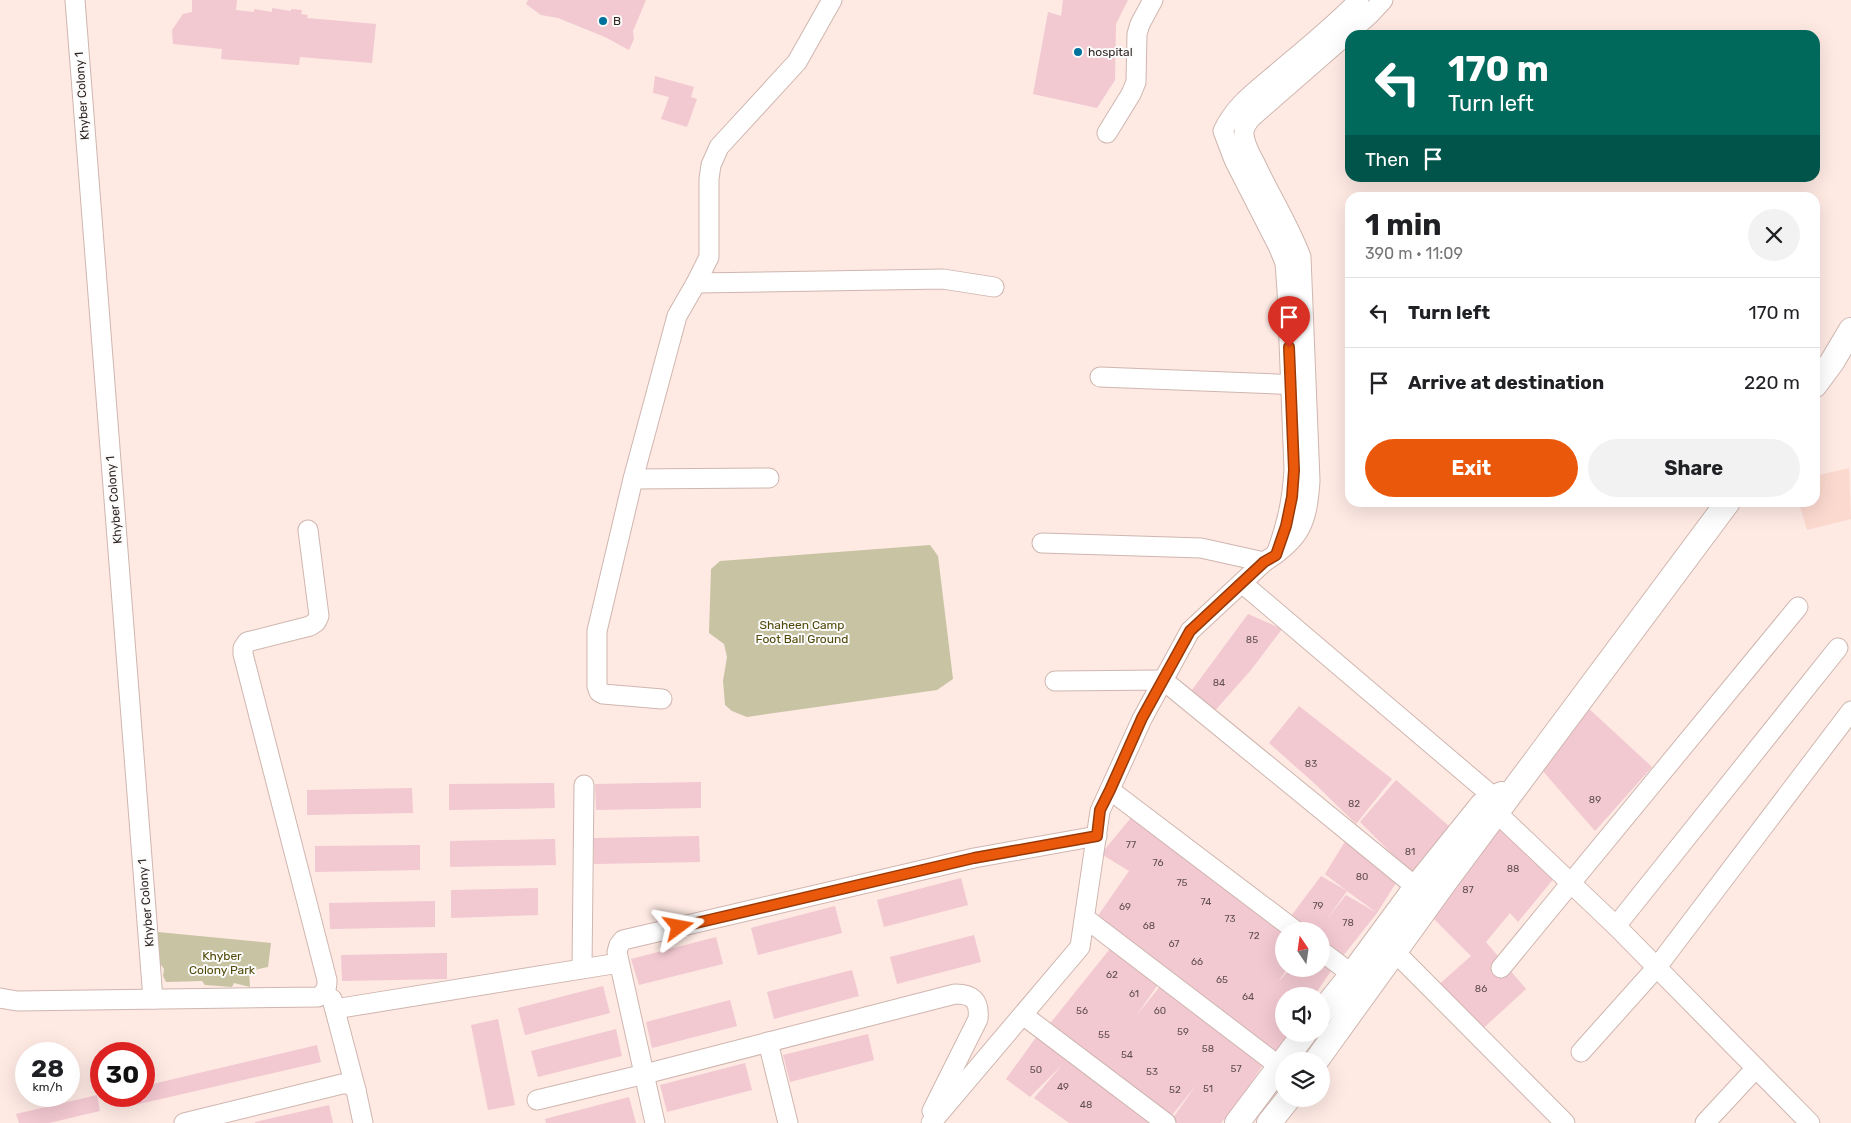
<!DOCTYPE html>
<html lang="en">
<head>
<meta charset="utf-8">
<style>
	body { margin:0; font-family:Rubik,sans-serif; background:#f2f2f2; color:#202124; height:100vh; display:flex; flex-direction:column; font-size:19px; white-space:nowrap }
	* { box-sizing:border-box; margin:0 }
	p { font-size:16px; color:#757577 }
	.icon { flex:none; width:28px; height:28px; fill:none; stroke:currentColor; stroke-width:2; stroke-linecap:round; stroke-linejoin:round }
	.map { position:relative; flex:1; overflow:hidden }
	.details { position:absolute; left:1345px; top:192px; width:475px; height:315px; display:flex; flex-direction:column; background:#fff; border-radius:15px; box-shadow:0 5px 20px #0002 }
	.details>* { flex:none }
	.banner { position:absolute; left:1345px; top:30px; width:475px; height:152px; border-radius:15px; box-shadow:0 5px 20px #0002; background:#00695c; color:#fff; overflow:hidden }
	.needle { width:32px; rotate:347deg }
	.fabs { position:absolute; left:1275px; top:922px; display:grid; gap:10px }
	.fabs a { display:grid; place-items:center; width:55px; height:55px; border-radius:50%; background:#fff; box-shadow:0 5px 20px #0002; font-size:25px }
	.speed { position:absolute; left:15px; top:1042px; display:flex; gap:10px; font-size:25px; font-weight:700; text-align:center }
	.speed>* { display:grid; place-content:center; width:65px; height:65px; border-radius:50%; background:#fff; box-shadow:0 5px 20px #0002; line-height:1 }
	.speed small { font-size:12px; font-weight:400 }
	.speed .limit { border:8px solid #d22; background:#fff; color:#111 }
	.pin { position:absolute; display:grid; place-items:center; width:42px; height:42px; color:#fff; margin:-51px -21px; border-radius:50% 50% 50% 0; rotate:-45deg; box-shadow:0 0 5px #0007 }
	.pin .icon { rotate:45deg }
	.me { position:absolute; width:55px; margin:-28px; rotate:77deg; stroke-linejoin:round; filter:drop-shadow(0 0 4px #0008) }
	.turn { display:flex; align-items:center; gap:18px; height:105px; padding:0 20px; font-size:22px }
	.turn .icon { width:65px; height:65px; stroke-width:2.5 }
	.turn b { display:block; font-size:35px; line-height:42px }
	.then { display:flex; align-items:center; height:48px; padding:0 20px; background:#0003; gap:10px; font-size:19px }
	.round { display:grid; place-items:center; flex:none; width:52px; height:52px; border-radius:26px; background:#f2f2f2 }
	.summary { display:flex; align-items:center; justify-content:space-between; height:85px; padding:0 20px }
	h1 { font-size:30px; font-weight:700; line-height:38px }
	.action { display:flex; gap:10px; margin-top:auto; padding:10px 20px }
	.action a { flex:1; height:58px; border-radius:30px; background:#ea580c; color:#fff; font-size:20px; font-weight:700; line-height:58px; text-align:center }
	.action a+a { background:#f2f2f2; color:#202124 }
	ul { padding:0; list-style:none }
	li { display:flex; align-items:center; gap:15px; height:70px; padding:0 20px; border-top:1px solid #e0e0e0 }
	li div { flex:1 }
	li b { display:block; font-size:19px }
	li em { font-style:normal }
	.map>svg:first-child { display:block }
</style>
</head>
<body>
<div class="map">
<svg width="1851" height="1123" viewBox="0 0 1851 1123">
	<rect width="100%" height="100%" fill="#fee9e3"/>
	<polygon fill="#fbd9cf" points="1849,468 1851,519 1807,530 1799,503 1815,502 1815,476"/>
	<g fill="#c7c3a3">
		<polygon points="930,545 938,556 953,679 937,690 747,717 732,711 725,705 723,681 727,657 724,644 709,633 711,569 720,561"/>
		<polygon points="158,932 271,943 268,967 249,971 250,987 234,983 232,987 205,985 202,981 166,982 163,976 164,969 159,962"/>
	</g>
	<g fill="#f2c8d1">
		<polygon points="192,0 237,0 236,10 254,12 254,9 272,12 272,8 291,11 291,9 302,10 301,14 308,15 307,18 376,24 372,63 300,57 299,65 221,59 222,49 173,44 172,30 183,14 192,12"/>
		<polygon points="528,0 646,0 633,31 634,39 629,50 605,37 558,18 541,15 526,4"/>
		<polygon points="1063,0 1128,0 1116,24 1115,80 1097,108 1033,94 1048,12 1061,16"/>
		<polygon points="655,76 694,87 691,97 697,99 687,127 661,119 669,97 653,93"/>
		<polygon points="1248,614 1282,629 1251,670 1212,714 1189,694"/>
		<polygon points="1299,706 1392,779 1356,824 1314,783 1269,743"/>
		<polygon points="1586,706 1652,767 1595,831 1535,762"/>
		<polygon points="1396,780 1450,827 1413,875 1360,822"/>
		<polygon points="701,782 701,808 596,810 595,784"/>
		<polygon points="554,783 555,808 449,810 449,784"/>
		<polygon points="412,788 413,813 307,815 307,790"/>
		<polygon points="1134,814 1284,931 1284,969 1287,969 1278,982 1290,969 1321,969 1321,956 1335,965 1314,996 1284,996 1284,1034 1289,1034 1272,1058 1220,1008 1216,1013 1095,920 1129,871 1101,854"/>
		<polygon points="1498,819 1560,871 1518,922 1510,913 1486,942 1526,989 1477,1034 1436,987 1471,956 1428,913"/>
		<polygon points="699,836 700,862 594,864 594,838"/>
		<polygon points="555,839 556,865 450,867 450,841"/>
		<polygon points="1346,840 1399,878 1377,913 1347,891 1327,919 1346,895 1377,913 1339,961 1321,946 1321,931 1302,931 1288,920 1321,876 1347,891 1325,874"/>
		<polygon points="420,845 420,870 315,872 315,846"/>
		<polygon points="961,878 968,905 884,927 877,900"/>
		<polygon points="538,888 538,915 451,918 451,890"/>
		<polygon points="435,901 435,927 330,929 329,903"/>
		<polygon points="835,906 842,933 758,955 751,928"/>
		<polygon points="974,935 981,962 897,984 890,957"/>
		<polygon points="716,937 723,964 639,985 631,959"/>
		<polygon points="1113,945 1159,983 1136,1016 1162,984 1266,1060 1239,1102 1221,1123 1174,1123 1169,1119 1175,1115 1197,1084 1169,1119 1048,1026"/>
		<polygon points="447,953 447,979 342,981 341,955"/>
		<polygon points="852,970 859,996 774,1019 767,992"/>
		<polygon points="603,986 610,1013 525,1035 518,1008"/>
		<polygon points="730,1000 737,1026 652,1048 646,1022"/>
		<polygon points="498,1019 515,1105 488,1110 471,1025"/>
		<polygon points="616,1029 622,1056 538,1077 531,1051"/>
		<polygon points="868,1034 874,1060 790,1082 783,1055"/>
		<polygon points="1037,1036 1154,1123 1069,1123 1034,1098 1062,1065 1030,1097 1006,1079"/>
		<polygon points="317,1045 321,1062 135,1105 133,1096 144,1096 144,1086"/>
		<polygon points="745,1063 752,1090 667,1112 660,1085"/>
		<polygon points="97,1095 100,1111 49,1123 19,1123 16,1114"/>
		<polygon points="629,1097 636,1123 546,1123 545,1119"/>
		<polygon points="329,1105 333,1123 255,1123 255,1122"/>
	</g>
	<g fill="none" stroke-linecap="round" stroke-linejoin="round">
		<g stroke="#cfb6af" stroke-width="21">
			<g id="minor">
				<polyline points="75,0 153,999"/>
				<polyline points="1107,133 1131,94 1136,82 1137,34 1140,24 1153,0"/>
				<polyline points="696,283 943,279 994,287"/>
				<polyline points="1100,377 1301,385"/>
				<polyline points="633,479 769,478"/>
				<polyline points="1042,543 1201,548 1264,562"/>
				<path d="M1276,554C1287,524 1292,502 1294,470L1287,290L1285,263L1279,248L1234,160L1223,131C1235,105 1257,90 1278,72C1305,49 1334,26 1359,0"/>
				<polyline points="1242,583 1503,805"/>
				<polyline points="1055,681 1163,680 1416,887"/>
				<polyline points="662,699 603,694 599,692 597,686 597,631 633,479 677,316 696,283 709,257 709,179 711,165 719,147 797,62 832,0"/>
				<polyline points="1110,790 1296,931"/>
				<polyline points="1497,813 1616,926 1810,1123"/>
				<polyline points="1085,918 1279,1066"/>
				<polyline points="1616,926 1838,648"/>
				<polyline points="1321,951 1352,974"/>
				<polyline points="1395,952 1565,1123"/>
				<polyline points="582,968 584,785"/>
				<polyline points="1501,968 1798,607"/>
				<path d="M0,998L17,1001L318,997C326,992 327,989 327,980L243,654V648L247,642L310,626L316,622L319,616L308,530"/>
				<polyline points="332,999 356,1090"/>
				<polyline points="335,1009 619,963"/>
				<polyline points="1023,1015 1166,1123"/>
				<polyline points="768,1042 788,1123"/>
				<polyline points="1581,1052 1657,967 1851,711"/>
				<path d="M537,1100L645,1074L955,994C972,994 980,1000 978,1019L932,1111"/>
				<polyline points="184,1123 342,1084 350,1084 356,1090 363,1123"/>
				<polyline points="655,1123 617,952 619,945 623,940 974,858 1097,836"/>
				<path d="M931,1123L1080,947L1100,811L1142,719L1190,631L1264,562C1301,539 1307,523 1310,481L1301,257C1289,225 1271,197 1257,167C1252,157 1245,146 1244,135C1243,128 1247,123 1251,118L1369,15L1383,0"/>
				<polyline points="1705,1123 1756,1068"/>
			</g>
		</g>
		<g stroke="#cfb6af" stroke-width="26">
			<g id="tertiary">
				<polyline points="1815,385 1832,362 1851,330"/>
				<polyline points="1321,1013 1352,974 1416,887 1482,805 1493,798 1502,794"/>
				<polyline points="1316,1061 1445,882 1728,502"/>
				<polyline points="1237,1123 1304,1034"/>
				<polyline points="1269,1123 1288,1099"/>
			</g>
		</g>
		<use href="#minor" stroke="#fff" stroke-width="19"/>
		<use href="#tertiary" stroke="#fff" stroke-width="24"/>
	</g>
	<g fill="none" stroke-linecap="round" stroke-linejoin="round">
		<g stroke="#983908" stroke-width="12">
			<polyline id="route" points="679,927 974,858 1097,836 1100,810 1110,790 1142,718 1190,631 1264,562 1276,555 1286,526 1292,497 1294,470 1289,347"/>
		</g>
		<use href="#route" stroke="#ea580c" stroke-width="9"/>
	</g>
	<g fill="#00719c" stroke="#fbfbfb" stroke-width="2">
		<circle cx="603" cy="21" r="5"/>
		<circle cx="1078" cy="52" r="5"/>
	</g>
	<g text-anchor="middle" stroke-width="4" stroke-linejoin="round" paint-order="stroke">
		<g font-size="10" fill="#614f4f">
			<text x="1252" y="643">85</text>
			<text x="1219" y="686">84</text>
			<text x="1311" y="767">83</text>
			<text x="1595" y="803">89</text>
			<text x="1354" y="807">82</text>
			<text x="1131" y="848">77</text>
			<text x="1410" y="855">81</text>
			<text x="1158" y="866">76</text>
			<text x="1513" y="872">88</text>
			<text x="1362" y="880">80</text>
			<text x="1182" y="886">75</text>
			<text x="1468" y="893">87</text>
			<text x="1206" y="905">74</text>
			<text x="1318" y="909">79</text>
			<text x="1125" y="910">69</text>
			<text x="1230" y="922">73</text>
			<text x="1348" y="926">78</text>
			<text x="1149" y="929">68</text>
			<text x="1254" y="939">72</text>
			<text x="1174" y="947">67</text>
			<text x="1197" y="965">66</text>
			<text x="1112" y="978">62</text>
			<text x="1222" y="983">65</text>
			<text x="1481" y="992">86</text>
			<text x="1134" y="997">61</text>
			<text x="1248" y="1000">64</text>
			<text x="1082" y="1014">56</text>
			<text x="1160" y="1014">60</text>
			<text x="1183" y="1035">59</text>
			<text x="1104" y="1038">55</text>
			<text x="1208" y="1052">58</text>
			<text x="1127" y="1058">54</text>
			<text x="1236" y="1072">57</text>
			<text x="1036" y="1073">50</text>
			<text x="1152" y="1075">53</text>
			<text x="1063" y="1090">49</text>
			<text x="1208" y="1092">51</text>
			<text x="1175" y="1093">52</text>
			<text x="1086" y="1108">48</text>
		</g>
		<g font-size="12" fill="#312724" stroke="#fbfbfb" text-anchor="start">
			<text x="613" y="25">B</text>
			<text x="1088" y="56">hospital</text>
		</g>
		<g font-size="12" fill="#312724" stroke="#fbfbfb">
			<text transform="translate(82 96) rotate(-94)" y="4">Khyber Colony 1</text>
			<text transform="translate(114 500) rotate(-95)" y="4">Khyber Colony 1</text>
			<text transform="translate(146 903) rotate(-95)" y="4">Khyber Colony 1</text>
		</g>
		<g font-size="12" fill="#514908" stroke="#fbfbfb">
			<text x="802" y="629">Shaheen Camp<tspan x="802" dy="14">Foot Ball Ground</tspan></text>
			<text x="222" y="960">Khyber<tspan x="222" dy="14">Colony Park</tspan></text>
		</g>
	</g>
</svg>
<div class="fabs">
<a><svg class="needle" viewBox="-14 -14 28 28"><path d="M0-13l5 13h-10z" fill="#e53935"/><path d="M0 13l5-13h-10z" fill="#757577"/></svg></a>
<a><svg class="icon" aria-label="sound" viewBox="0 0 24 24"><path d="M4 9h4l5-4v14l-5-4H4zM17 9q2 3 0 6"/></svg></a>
<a><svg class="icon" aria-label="layers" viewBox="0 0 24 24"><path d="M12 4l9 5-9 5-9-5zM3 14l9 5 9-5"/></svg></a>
</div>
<div class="speed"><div>28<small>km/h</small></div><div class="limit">30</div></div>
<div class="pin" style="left:1289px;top:347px;background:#d93025"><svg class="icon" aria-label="arrive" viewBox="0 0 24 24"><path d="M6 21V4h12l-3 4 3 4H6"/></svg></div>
<svg class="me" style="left:679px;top:927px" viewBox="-20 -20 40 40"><path d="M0-17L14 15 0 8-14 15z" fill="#ea580c" stroke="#fff" stroke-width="4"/></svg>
<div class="banner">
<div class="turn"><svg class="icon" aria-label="left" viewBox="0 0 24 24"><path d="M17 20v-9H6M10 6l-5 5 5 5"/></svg><div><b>170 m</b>Turn left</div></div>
<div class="then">Then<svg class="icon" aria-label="arrive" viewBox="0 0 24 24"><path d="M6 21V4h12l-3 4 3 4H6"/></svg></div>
</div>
<section class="details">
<div class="summary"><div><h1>1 min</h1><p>390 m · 11:09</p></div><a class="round"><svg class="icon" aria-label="close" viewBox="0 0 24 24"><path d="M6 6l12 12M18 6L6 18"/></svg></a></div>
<ul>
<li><svg class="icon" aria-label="left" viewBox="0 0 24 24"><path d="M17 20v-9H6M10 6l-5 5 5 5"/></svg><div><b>Turn left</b></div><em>170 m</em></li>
<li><svg class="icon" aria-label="arrive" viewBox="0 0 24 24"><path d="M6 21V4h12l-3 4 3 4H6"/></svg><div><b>Arrive at destination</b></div><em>220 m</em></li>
</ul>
<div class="action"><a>Exit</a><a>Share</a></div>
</section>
</div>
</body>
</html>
